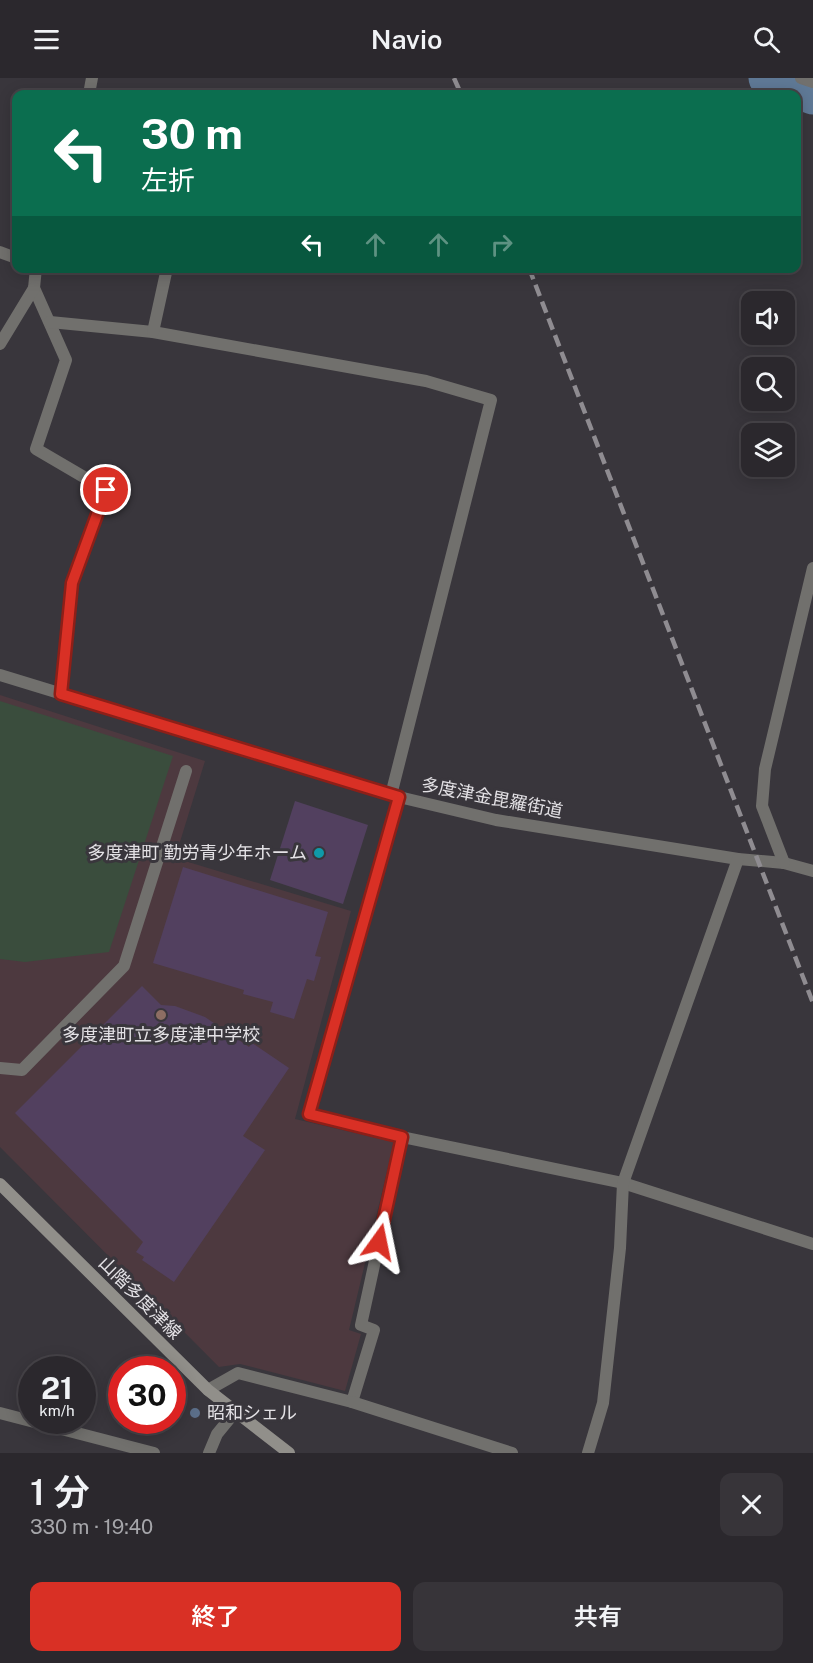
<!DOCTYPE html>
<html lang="ja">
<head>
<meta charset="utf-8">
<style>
	body { margin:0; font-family:"Public Sans","Noto Sans JP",sans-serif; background:#373439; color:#f1f3f6; height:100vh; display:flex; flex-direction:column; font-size:22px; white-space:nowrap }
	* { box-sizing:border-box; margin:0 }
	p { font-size:20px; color:#a6a6aa }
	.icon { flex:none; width:33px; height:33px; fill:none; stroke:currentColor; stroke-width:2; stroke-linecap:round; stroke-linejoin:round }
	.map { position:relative; height:1375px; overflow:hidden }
	.details { display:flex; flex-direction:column; background:#2b282d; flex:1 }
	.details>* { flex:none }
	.banner { position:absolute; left:12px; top:12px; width:789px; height:183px; border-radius:12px; box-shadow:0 3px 15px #0003,0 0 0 2px #474449; background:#0b6e4f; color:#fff; overflow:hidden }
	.fabs { position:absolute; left:741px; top:213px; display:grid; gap:12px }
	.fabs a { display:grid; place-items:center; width:54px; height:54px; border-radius:12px; background:#2b282d; box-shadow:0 3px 15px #0003,0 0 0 2px #474449; font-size:30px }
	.speed { position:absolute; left:18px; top:1278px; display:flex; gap:12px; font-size:30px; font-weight:700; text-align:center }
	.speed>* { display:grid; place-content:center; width:78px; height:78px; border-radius:50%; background:#2b282d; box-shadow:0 3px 15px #0003,0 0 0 2px #474449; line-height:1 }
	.speed small { font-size:15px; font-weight:400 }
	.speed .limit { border:9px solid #d22; background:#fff; color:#111 }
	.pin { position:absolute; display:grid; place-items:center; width:51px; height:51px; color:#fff; margin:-26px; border:3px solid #fff; border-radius:50%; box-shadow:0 2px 6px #0007 }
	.me { position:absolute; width:66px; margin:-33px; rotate:12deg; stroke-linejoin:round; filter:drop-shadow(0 0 4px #0008) }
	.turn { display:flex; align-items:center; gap:21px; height:126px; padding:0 30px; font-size:27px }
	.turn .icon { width:78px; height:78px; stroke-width:2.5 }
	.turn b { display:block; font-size:42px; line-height:51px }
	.lanes { display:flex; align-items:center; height:57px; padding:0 30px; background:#0003; justify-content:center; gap:30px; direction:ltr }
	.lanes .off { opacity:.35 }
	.round { display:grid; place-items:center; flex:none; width:63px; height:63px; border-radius:12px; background:#373439 }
	.summary { display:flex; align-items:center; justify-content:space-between; height:102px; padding:0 30px }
	h1 { font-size:36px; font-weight:600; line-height:45px }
	.button { display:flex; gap:12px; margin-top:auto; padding:12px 30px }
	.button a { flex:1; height:69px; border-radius:12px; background:#d93025; color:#fff; font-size:24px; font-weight:600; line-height:69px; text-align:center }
	.button a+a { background:#373439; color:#f1f3f6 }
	header { display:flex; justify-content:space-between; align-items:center; height:78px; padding:0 30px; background:#2b282d; font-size:27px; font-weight:600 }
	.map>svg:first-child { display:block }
</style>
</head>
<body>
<header><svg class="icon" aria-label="menu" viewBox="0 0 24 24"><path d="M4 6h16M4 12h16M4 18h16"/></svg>Navio<svg class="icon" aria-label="search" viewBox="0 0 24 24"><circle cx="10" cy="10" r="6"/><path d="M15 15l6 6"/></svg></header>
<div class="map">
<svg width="813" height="1375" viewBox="0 0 813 1375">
	<rect width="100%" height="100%" fill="#39363c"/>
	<polygon fill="#4d393f" points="0,617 205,683 175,780 351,833 295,1041 394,1064 349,1252 361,1256 345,1313 240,1286 219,1289 0,1069"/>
	<polygon fill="#3a4d3d" points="0,623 173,678 109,874 25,884 0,881"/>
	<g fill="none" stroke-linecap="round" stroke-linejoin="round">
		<polyline stroke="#5f7996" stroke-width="39" points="768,0 813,17"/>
	</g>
	<g fill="#52405f">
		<polygon points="295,723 368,747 343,826 270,802"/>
		<polygon points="183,789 328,834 315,878 321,879 314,903 307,901 294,941 270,934 273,924 243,916 244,912 153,885"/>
		<polygon points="142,908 161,927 175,928 205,939 249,969 252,965 289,990 243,1058 265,1072 174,1204 142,1182 144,1179 136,1174 143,1164 15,1035"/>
	</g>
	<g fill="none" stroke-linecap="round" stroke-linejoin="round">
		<g stroke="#71706d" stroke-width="12">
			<polyline points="0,990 22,992 124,888 186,693"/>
			<polyline points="402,1059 623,1105"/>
		</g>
		<g stroke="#71706d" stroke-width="12">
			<polyline points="801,0 813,4"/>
			<polyline points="89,16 92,0"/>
			<polyline points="0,174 16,180"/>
			<polyline points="36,190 34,210 66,282 36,371 106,412 72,505 61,617"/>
			<polyline points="50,244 153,254 426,303 491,322 391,717"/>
			<polyline points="153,254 167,190"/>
			<polyline points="0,266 34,210"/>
			<polyline points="0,597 399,719 496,742 738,781 784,785 813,793"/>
			<polyline points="784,785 762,728 765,691 813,490"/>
			<polyline points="623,1105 813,1166"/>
			<polyline points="208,1312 238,1295 352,1324 374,1252 361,1247 402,1059 309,1036 399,719"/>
			<polyline points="352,1324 512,1375"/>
			<polyline points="0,1335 154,1375"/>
			<polyline points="209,1375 217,1356 235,1334"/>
			<polyline points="588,1375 603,1325 620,1170 623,1105 738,781"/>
		</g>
		<polyline stroke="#918f8a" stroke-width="12" points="0,1106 208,1312 289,1375"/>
		<g stroke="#8f8c91" stroke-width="4.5" stroke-dasharray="12 6" stroke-linecap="butt">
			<polyline points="454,0 461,16"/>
			<polyline points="529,190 813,925"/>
		</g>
	</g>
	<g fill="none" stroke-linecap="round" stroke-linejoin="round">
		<g stroke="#8d1f18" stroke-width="15">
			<polyline id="route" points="106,412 72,505 61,616 399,719 309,1036 402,1059 379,1164"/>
		</g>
		<use href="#route" stroke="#d93025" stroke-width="10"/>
	</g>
	<circle fill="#0f9aa8" stroke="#39363c" stroke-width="2" cx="319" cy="775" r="6"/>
	<circle fill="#8d6e63" stroke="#39363c" stroke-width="2" cx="161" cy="937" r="6"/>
	<circle fill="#5c6f8a" stroke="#39363c" stroke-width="2" cx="195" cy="1335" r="6"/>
	<g text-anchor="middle" stroke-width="6" stroke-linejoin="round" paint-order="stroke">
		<g font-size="18" fill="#e3e1e5" stroke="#39363c">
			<text transform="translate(492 720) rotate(11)" y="6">多度津金毘羅街道</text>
			<text transform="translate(140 1220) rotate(45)" y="6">山階多度津線</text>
		</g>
		<g font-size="18" fill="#e3e1e5" stroke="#39363c" text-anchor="end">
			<text x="307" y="781">多度津町 勤労青少年ホーム</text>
			<text x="161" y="963" text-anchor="middle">多度津町立多度津中学校</text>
			<text x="207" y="1341" text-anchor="start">昭和シェル</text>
		</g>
	</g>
</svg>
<div class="fabs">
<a><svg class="icon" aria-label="sound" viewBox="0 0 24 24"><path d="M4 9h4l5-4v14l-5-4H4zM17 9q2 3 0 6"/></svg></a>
<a><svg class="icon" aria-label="search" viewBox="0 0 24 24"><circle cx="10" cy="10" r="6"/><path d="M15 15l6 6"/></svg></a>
<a><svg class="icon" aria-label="layers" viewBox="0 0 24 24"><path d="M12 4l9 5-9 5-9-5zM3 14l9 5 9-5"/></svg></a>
</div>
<div class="speed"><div>21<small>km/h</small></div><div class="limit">30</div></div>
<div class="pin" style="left:106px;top:412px;background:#d93025"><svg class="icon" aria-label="arrive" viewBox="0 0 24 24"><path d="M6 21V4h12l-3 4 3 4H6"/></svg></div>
<svg class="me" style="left:379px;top:1164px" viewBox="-20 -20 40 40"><path d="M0-17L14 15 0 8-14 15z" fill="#d93025" stroke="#fff" stroke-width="4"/></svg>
<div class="banner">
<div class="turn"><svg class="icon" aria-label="left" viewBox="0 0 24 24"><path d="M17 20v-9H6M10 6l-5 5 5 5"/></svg><div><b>30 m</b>左折</div></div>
<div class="lanes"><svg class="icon" aria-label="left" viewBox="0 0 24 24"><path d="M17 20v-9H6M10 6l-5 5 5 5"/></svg><svg class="icon off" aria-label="ahead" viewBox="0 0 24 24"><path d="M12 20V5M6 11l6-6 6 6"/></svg><svg class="icon off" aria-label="ahead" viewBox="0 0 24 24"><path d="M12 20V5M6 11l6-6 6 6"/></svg><svg class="icon off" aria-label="right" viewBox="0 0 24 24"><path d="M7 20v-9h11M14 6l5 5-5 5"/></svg></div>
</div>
</div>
<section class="details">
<div class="summary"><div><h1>1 分</h1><p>330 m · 19:40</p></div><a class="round"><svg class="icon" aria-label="close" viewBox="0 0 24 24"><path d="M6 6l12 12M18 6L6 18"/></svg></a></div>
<div class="button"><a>終了</a><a>共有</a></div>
</section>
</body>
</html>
